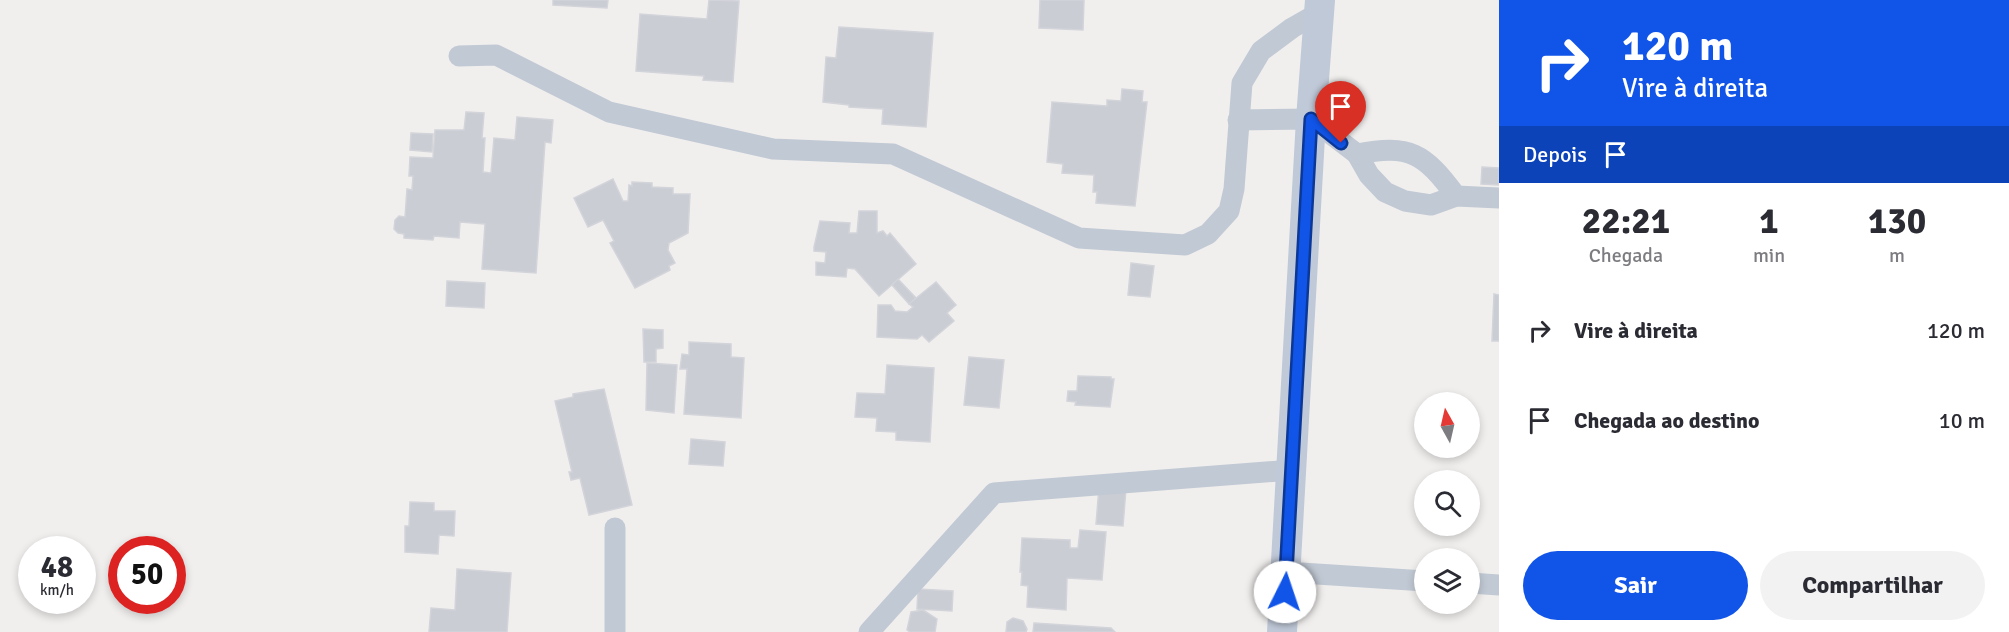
<!DOCTYPE html>
<html lang="pt">
<head>
<meta charset="utf-8">
<style>
	body { margin:0; font-family:Signika,sans-serif; background:#f2f2f3; color:#2b2b33; height:100vh; display:flex; flex-direction:column; font-size:22px; white-space:nowrap }
	* { box-sizing:border-box; margin:0 }
	p { font-size:20px; color:#7c7c81 }
	.icon { flex:none; width:33px; height:33px; fill:none; stroke:currentColor; stroke-width:2; stroke-linecap:round; stroke-linejoin:round }
	.map { position:relative; flex:1; overflow:hidden }
	.panel { display:flex; flex-direction:column; background:#fff; width:510px }
	.panel>* { flex:none }
	.top-card { background:#1154e8; color:#fff; overflow:hidden }
	.needle { width:39px; rotate:352deg }
	.fabs { position:absolute; left:1414px; top:392px; display:grid; gap:12px }
	.fabs a { display:grid; place-items:center; width:66px; height:66px; border-radius:50%; background:#fff; box-shadow:0 3px 9px #0003; font-size:30px }
	.speed { position:absolute; left:18px; top:536px; display:flex; gap:12px; font-size:30px; font-weight:700; text-align:center }
	.speed>* { display:grid; place-content:center; width:78px; height:78px; border-radius:50%; background:#fff; box-shadow:0 3px 9px #0003; line-height:1 }
	.speed small { font-size:15px; font-weight:400 }
	.speed .limit { border:9px solid #d22; background:#fff; color:#111 }
	.pin { position:absolute; display:grid; place-items:center; width:51px; height:51px; color:#fff; margin:-62px -26px; border-radius:50% 50% 50% 0; rotate:-45deg; box-shadow:0 0 6px #0007 }
	.pin .icon { rotate:45deg }
	.me { position:absolute; width:66px; margin:-33px; rotate:4deg; stroke-linejoin:round; filter:drop-shadow(0 0 4px #0008) }
	.turn { display:flex; align-items:center; gap:21px; height:126px; padding:0 24px; font-size:27px }
	.turn .icon { width:78px; height:78px; stroke-width:2.5 }
	.turn b { display:block; font-size:42px; line-height:51px }
	.then { display:flex; align-items:center; height:57px; padding:0 24px; background:#0003; gap:12px; font-size:22px }
	.eta { display:flex; justify-content:space-evenly; align-items:center; height:102px; text-align:center }
	.eta b { font-size:36px; font-weight:700; line-height:42px }
	.action { display:flex; gap:12px; margin-top:auto; padding:12px 24px }
	.action a { flex:1; height:69px; border-radius:36px; background:#1154e8; color:#fff; font-size:24px; font-weight:700; line-height:69px; text-align:center }
	.action a+a { background:#f2f2f3; color:#2b2b33 }
	ul { padding:0; list-style:none }
	li { display:flex; align-items:center; gap:18px; height:90px; padding:0 24px }
	li div { flex:1 }
	li b { display:block; font-size:22px }
	li em { font-style:normal }
	main { display:flex; flex:1; min-height:0 }
	.map>svg:first-child { display:block }
</style>
</head>
<body>
<main>
<div class="map">
<svg width="1499" height="632" viewBox="0 0 1499 632">
	<rect width="100%" height="100%" fill="#f1efee"/>
	<g fill="#cacdd4" stroke="#d2d4da" stroke-width="1.5">
		<polygon points="553,0 608,0 607,8 553,5"/>
		<polygon points="709,0 739,1 733,82 703,80 704,76 636,71 640,14 707,19"/>
		<polygon points="1040,0 1084,0 1083,30 1039,28"/>
		<polygon points="839,27 933,33 926,127 882,124 883,109 849,107 849,105 823,102 826,57 836,58"/>
		<polygon points="1122,89 1143,91 1142,102 1147,102 1135,206 1096,203 1097,192 1093,192 1094,175 1062,173 1063,164 1047,162 1052,102 1107,106 1107,100 1121,101"/>
		<polygon points="466,112 484,113 482,138 485,138 483,172 491,173 494,138 515,140 517,117 553,120 551,143 545,142 536,273 482,269 485,224 460,222 459,238 434,236 433,240 404,238 404,234 398,233 394,229 395,220 399,216 405,217 407,189 412,190 413,176 409,176 410,157 433,158 435,130 464,130"/>
		<polygon points="411,133 433,134 432,152 410,150"/>
		<polygon points="1482,167 1499,168 1499,185 1481,184"/>
		<polygon points="613,179 623,201 628,201 629,185 632,186 632,182 652,183 652,187 673,188 673,194 690,194 688,233 669,243 668,250 675,263 669,266 670,270 635,288 610,243 614,241 603,220 588,227 574,198"/>
		<polygon points="859,211 877,211 877,233 883,231 887,236 890,233 916,264 879,296 855,269 847,268 846,277 816,275 816,262 825,263 826,252 814,251 814,247 820,221 850,223 849,233 857,233"/>
		<polygon points="1131,263 1154,266 1150,297 1128,295"/>
		<polygon points="898,279 916,298 909,304 892,285"/>
		<polygon points="447,281 485,283 484,308 446,306"/>
		<polygon points="936,282 956,305 947,313 954,321 929,342 922,335 917,339 877,337 878,305 891,305 895,311 907,312 913,307 909,304"/>
		<polygon points="1494,294 1499,295 1499,341 1492,341"/>
		<polygon points="643,329 663,330 663,348 656,349 656,362 644,362"/>
		<polygon points="689,342 731,344 731,357 744,358 741,418 684,414 687,369 680,369 682,354 689,355"/>
		<polygon points="969,357 1004,360 999,408 964,405"/>
		<polygon points="647,363 677,365 674,413 646,410"/>
		<polygon points="887,365 934,368 930,442 896,440 896,432 876,431 877,418 855,417 857,393 885,394"/>
		<polygon points="1078,376 1111,377 1111,379 1114,379 1110,407 1075,405 1076,402 1067,401 1068,391 1077,391"/>
		<polygon points="604,389 632,505 589,515 580,478 571,480 569,472 572,472 555,401 573,397 573,394"/>
		<polygon points="691,439 725,442 723,466 689,464"/>
		<polygon points="1099,487 1126,489 1123,526 1096,524"/>
		<polygon points="410,502 434,503 434,511 455,511 454,536 439,535 438,554 405,552 405,526 409,526"/>
		<polygon points="1080,530 1106,532 1102,580 1067,578 1066,610 1027,607 1028,586 1021,585 1022,572 1020,572 1022,538 1070,540 1070,548 1078,548"/>
		<polygon points="457,569 511,573 507,632 429,632 431,608 455,610"/>
		<polygon points="918,589 953,591 952,611 917,609"/>
		<polygon points="923,610 937,619 935,632 910,632 907,630 911,612"/>
		<polygon points="1013,618 1023,621 1027,629 1026,632 1006,632 1007,622"/>
		<polygon points="1034,623 1111,628 1115,632 1033,632"/>
	</g>
	<g fill="none" stroke-linecap="round" stroke-linejoin="round">
		<g stroke="#c1c9d4" stroke-width="21">
			<polyline points="459,56 496,55 609,112 773,149 893,154 1079,238 1185,245 1208,234 1229,211 1234,189 1242,83 1261,51 1292,28 1320,12"/>
			<polyline points="1238,120 1311,119 1357,154 1369,175 1385,192 1405,201 1431,205 1456,196 1499,198"/>
			<path d="M1357,154C1410,144 1424,153 1456,196"/>
			<polyline points="1286,572 1425,581"/>
			<polyline points="1470,583 1499,585"/>
			<polyline points="615,632 615,528"/>
			<polyline points="869,632 994,493 1292,470"/>
		</g>
		<polyline stroke="#c0c9d8" stroke-width="30" points="1282,632 1311,119 1320,0"/>
	</g>
	<g fill="none" stroke-linecap="round" stroke-linejoin="round">
		<g stroke="#0b3797" stroke-width="15">
			<polyline id="route" points="1285,592 1311,119 1341,143"/>
		</g>
		<use href="#route" stroke="#1154e8" stroke-width="10"/>
	</g>
</svg>
<div class="fabs">
<a><svg class="needle" viewBox="-14 -14 28 28"><path d="M0-13l5 13h-10z" fill="#e53935"/><path d="M0 13l5-13h-10z" fill="#7c7c81"/></svg></a>
<a><svg class="icon" aria-label="search" viewBox="0 0 24 24"><circle cx="10" cy="10" r="6"/><path d="M15 15l6 6"/></svg></a>
<a><svg class="icon" aria-label="layers" viewBox="0 0 24 24"><path d="M12 4l9 5-9 5-9-5zM3 14l9 5 9-5"/></svg></a>
</div>
<div class="speed"><div>48<small>km/h</small></div><div class="limit">50</div></div>
<div class="pin" style="left:1341px;top:143px;background:#d93025"><svg class="icon" aria-label="arrive" viewBox="0 0 24 24"><path d="M6 21V4h12l-3 4 3 4H6"/></svg></div>
<svg class="me" style="left:1285px;top:592px" viewBox="-20 -20 40 40"><circle r="19" fill="#fff"/><path d="M0-13L10 11 0 6-10 11z" fill="#1154e8"/></svg>
</div>
<section class="panel">
<div class="top-card">
<div class="turn"><svg class="icon" aria-label="right" viewBox="0 0 24 24"><path d="M7 20v-9h11M14 6l5 5-5 5"/></svg><div><b>120 m</b>Vire à direita</div></div>
<div class="then">Depois<svg class="icon" aria-label="arrive" viewBox="0 0 24 24"><path d="M6 21V4h12l-3 4 3 4H6"/></svg></div>
</div>
<div class="eta">
<div><b>22:21</b><p>Chegada</p></div>
<div><b>1</b><p>min</p></div>
<div><b>130</b><p>m</p></div>
</div>
<ul>
<li><svg class="icon" aria-label="right" viewBox="0 0 24 24"><path d="M7 20v-9h11M14 6l5 5-5 5"/></svg><div><b>Vire à direita</b></div><em>120 m</em></li>
<li><svg class="icon" aria-label="arrive" viewBox="0 0 24 24"><path d="M6 21V4h12l-3 4 3 4H6"/></svg><div><b>Chegada ao destino</b></div><em>10 m</em></li>
</ul>
<div class="action"><a>Sair</a><a>Compartilhar</a></div>
</section>
</main>
</body>
</html>
